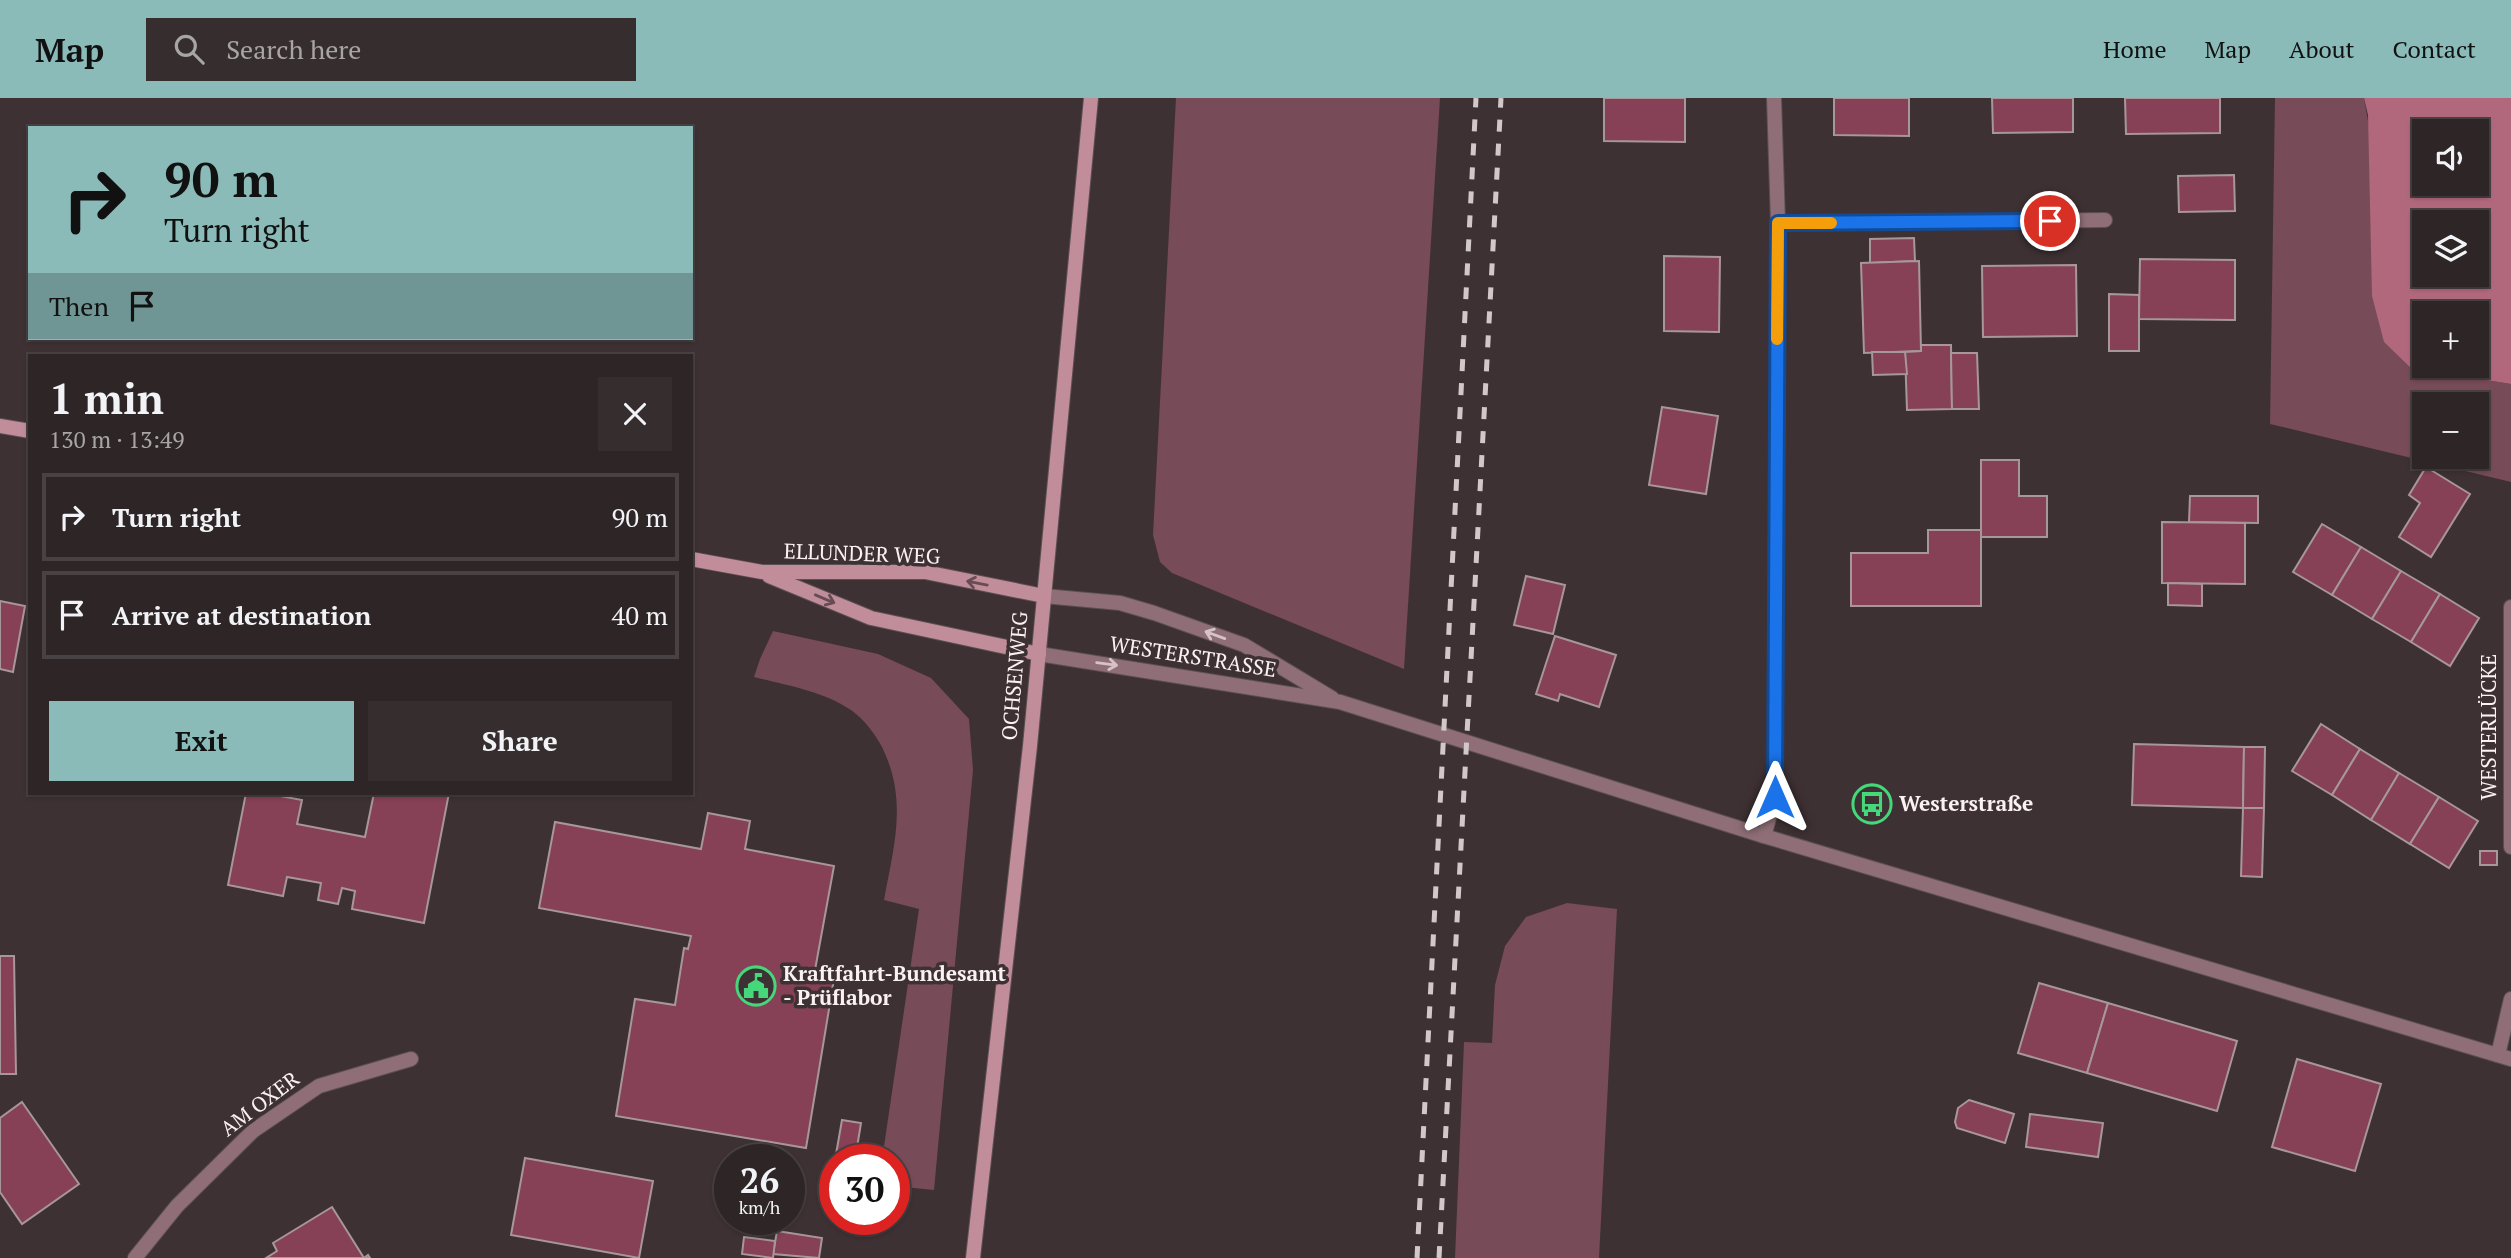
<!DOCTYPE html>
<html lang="en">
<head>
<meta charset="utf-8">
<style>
	body { margin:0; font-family:"PT Serif",serif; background:#362d2f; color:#f1f3f6; height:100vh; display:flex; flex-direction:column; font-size:26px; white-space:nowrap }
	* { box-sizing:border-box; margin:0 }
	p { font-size:23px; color:#a7a5a7 }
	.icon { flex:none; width:38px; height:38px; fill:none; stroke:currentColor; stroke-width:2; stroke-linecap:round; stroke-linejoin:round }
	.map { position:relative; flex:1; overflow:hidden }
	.sheet { position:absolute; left:28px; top:256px; width:665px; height:441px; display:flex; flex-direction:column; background:#2e2527; border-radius:0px; box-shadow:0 2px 5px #0004,0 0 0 2px #494244 }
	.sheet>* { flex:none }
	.hud { position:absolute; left:28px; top:28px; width:665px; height:214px; border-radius:0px; box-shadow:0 2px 5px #0004,0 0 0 2px #494244; background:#8bbbb9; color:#111; overflow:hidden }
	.buttons { position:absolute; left:2412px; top:21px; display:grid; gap:14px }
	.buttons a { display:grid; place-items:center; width:77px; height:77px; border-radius:0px; background:#2e2527; box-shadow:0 2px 5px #0004,0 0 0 2px #494244; font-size:35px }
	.speed { position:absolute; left:714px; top:1046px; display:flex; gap:14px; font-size:35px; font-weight:700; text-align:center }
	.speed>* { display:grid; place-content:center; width:91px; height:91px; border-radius:50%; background:#2e2527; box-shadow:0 2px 5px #0004,0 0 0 2px #494244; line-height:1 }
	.speed small { font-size:18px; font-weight:400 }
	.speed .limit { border:10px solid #d22; background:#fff; color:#111 }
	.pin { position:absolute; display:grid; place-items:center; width:60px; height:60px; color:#fff; margin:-30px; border:4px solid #fff; border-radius:50%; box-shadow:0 2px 7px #0007 }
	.me { position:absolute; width:77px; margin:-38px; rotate:0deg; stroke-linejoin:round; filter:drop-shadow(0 0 5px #0008) }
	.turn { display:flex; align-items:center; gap:24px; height:147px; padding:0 21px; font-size:32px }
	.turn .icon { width:91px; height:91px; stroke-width:2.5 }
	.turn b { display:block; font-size:49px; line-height:60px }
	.then { display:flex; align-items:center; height:66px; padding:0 21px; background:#0003; gap:14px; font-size:26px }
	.round { display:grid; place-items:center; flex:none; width:74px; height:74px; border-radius:0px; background:#362d2f }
	.overview { display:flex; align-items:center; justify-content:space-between; height:119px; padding:0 21px }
	h1 { font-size:42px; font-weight:800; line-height:52px }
	.primary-button { display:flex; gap:14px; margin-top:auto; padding:14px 21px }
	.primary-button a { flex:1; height:80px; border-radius:0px; background:#8bbbb9; color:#111; font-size:28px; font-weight:800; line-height:80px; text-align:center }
	.primary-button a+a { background:#362d2f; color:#f1f3f6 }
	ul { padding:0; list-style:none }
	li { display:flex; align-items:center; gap:21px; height:88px; margin:0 14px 10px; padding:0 7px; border:4px solid #494244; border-radius:0px }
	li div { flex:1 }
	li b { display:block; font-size:26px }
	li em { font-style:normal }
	header { display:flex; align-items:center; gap:42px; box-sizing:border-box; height:98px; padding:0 35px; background:#8bbbb9; color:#111 }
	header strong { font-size:33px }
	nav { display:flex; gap:38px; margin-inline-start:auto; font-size:24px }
	.search { width:490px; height:63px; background:#362d2f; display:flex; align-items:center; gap:18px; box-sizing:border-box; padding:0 24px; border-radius:0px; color:#a7a5a7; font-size:26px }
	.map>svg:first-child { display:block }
</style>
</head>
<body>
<header>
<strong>Map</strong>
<div class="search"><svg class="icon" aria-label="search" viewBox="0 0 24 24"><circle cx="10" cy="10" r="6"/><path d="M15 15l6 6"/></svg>Search here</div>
<nav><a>Home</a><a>Map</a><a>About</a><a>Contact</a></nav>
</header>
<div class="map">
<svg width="2511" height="1160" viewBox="0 0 2511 1160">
	<rect width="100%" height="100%" fill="#3e3134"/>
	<g fill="#774b58" fill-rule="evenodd">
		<polygon points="1176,0 1440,0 1404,571 1172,475 1160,464 1153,437"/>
		<path d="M2275,0H2364L2411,270L2511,286V384L2270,326ZM2424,306H2476V359H2424Z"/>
		<path d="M773,533L878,556L931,580L969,621L973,672L934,1092L894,1088V1062H882L919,811L884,802C894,747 908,702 882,649C875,636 864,621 851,612C823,593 786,587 754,579L760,561Z"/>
		<polygon points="1567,805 1617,811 1599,1160 1455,1160 1464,944 1492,945 1495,887 1505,848 1526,819"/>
	</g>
	<path fill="#b1687d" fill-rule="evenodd" d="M2364,0H2511V286L2411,270L2384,244L2372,198L2368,17ZM2424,33H2476V86H2424ZM2424,124H2476V177H2424ZM2424,215H2476V268H2424Z"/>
	<g fill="#864157" stroke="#a7969a" stroke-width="2">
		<polygon points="1604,0 1685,0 1685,44 1604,43"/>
		<polygon points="1834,0 1909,0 1909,38 1834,37"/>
		<polygon points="1992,0 2073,0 2073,34 1993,35"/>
		<polygon points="2125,0 2220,0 2220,35 2126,36"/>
		<polygon points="2234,77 2235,113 2179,114 2178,78"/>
		<polygon points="1914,140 1915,163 1870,165 1870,141"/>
		<polygon points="1664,158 1720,159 1719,234 1664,233"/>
		<polygon points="2140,161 2235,162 2235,222 2139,221"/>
		<polygon points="1919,163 1921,253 1864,255 1861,165"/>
		<polygon points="2076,167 2077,238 1983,239 1982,168"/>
		<polygon points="2109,196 2139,197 2139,253 2109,253"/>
		<polygon points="1921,247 1951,247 1952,311 1907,312 1905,254 1921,253"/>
		<polygon points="1872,254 1905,254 1907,276 1873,277"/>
		<polygon points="1951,255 1977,255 1979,311 1952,311"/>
		<polygon points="1662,309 1718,318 1706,396 1649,387"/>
		<polygon points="1981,362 2019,362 2019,398 2047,398 2047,439 1981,439"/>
		<polygon points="2426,369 2470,396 2431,459 2399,439 2420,405 2409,397"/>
		<polygon points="2190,398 2258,398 2258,425 2189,424"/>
		<polygon points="2162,424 2245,425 2245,486 2162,485"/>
		<polygon points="2322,426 2361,449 2332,497 2293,474"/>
		<polygon points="1928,432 1981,432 1981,508 1851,508 1851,455 1928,455"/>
		<polygon points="2361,449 2401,473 2372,521 2332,497"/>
		<polygon points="2401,473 2440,496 2411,544 2372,521"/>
		<polygon points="1526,478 1565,487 1553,536 1514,527"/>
		<polygon points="2168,485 2202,486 2202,508 2168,507"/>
		<polygon points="2440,496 2479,520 2450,568 2411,544"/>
		<polygon points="0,503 25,508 13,574 0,571"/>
		<polygon points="1555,538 1616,557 1599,609 1560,596 1558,603 1536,596"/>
		<polygon points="2321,626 2360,651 2332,697 2292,673"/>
		<polygon points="2134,646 2244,649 2243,710 2132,707"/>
		<polygon points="2244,649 2265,649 2264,710 2243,710"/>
		<polygon points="2360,651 2399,675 2371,722 2332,697"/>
		<polygon points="2399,675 2439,699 2410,746 2371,722"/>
		<polygon points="246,695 264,695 302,702 297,726 365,739 374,695 449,695 424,825 352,811 355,793 342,790 338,806 318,802 321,785 287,779 283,798 228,787"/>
		<polygon points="2439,699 2478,723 2449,770 2410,746"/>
		<polygon points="2243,710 2264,710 2262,779 2241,778"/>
		<polygon points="708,715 750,723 745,751 834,768 815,872 835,875 806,1050 616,1018 635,901 675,907 684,850 688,851 691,838 539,810 555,724 701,751"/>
		<rect x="2480" y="753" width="17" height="14"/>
		<polygon points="0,858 14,858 16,976 0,976"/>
		<polygon points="2039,885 2108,905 2087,975 2018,955"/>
		<polygon points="2108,905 2237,943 2217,1013 2087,975"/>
		<polygon points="2297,961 2381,986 2355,1073 2272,1049"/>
		<polygon points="1969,1002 2014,1016 2005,1045 1957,1030 1955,1024 1958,1010"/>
		<polygon points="22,1004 79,1086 22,1126 0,1094 0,1020"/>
		<polygon points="2030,1016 2103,1025 2098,1059 2026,1049"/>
		<polygon points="842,1022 861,1025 855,1062 835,1062"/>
		<polygon points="525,1060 653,1083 639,1160 511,1137"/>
		<polygon points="332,1109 364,1160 368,1157 370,1160 266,1160 277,1153 273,1145"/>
		<polygon points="777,1133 822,1140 819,1160 773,1156"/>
		<polygon points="744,1139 775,1143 773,1160 742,1156"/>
	</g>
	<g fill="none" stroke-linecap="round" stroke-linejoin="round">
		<g stroke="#5c5053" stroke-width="16">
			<g id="minor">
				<polyline points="1778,125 2105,122"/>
				<polyline points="1044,498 1120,505 1154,515 1244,547 1332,600"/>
				<polyline points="2511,509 2511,749"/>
				<polyline points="1039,556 1340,604 1764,738 2511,961"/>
				<polyline points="1764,738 1775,699 1778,125 1774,0"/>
				<polyline points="2498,957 2511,901"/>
				<polyline points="135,1160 177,1108 253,1033 319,988 411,961"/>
			</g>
		</g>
		<g stroke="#5c5053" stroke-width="16">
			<g id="secondary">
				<polyline points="0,328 30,333"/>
				<polyline points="691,461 762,474 925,474 1044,498"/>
				<polyline points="769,478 871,520 1039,556"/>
				<polyline points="973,1160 1030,648 1091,0"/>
			</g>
		</g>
		<use href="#minor" stroke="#8f6e77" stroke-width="14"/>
		<use href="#secondary" stroke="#c28d9b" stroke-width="14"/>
		<g stroke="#d2c8ca" stroke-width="5" stroke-dasharray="12 12" stroke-linecap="butt">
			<polyline points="1417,1160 1476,0"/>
			<polyline points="1439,1160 1501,0"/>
		</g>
	</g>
	<defs><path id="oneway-shaft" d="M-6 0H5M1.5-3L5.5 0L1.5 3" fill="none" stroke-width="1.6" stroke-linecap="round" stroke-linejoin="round" transform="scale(1.75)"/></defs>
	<g stroke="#664d53">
		<use href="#oneway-shaft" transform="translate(977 485) rotate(-169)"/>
		<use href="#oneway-shaft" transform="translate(825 501) rotate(23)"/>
	</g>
	<g stroke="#d5c3c8">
		<use href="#oneway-shaft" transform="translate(1215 537) rotate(-160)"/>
		<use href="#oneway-shaft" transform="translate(1107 566) rotate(8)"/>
	</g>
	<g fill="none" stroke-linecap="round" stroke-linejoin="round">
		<g stroke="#114b97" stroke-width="18">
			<polyline id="route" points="1775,699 1778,125 2050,123"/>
		</g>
		<use href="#route" stroke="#1a73e8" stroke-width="12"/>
		<polyline stroke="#f59e0b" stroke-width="12" points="1777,241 1778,125 1831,125"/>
	</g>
	<defs>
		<g id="bus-ring" transform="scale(2.0125)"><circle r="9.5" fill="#3e3134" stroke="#45d77a" stroke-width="1.5"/><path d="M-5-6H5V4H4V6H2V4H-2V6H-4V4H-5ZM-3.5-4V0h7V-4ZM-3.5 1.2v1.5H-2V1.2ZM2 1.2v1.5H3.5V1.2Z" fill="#45d77a"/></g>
		<g id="civic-ring" transform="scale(2.0125)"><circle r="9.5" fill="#3e3134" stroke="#45d77a" stroke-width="1.5"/><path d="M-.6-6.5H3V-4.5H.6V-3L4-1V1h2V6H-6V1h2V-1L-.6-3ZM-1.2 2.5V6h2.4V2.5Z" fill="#45d77a"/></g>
	</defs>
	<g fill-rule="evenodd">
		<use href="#bus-ring" x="1872" y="706"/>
		<use href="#civic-ring" x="756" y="888"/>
	</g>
	<g text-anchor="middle" stroke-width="7" stroke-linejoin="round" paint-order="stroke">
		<g font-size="21" fill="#faf1f3" stroke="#3e3134">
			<text transform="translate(862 456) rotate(2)" y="7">ELLUNDER WEG</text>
			<text transform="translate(1193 559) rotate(9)" y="7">WESTERSTRASSE</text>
			<text transform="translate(1015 578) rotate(-85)" y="7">OCHSENWEG</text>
			<text transform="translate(2489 629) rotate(-90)" y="7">WESTERLÜCKE</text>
			<text transform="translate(260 1006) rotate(-37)" y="7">AM OXER</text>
		</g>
		<g font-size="21" font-weight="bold" fill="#faf1f3" stroke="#3e3134" text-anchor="start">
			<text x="1899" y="713">Westerstraße</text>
			<text x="783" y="883">Kraftfahrt-Bundesamt<tspan x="783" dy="24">- Prüflabor</tspan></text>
		</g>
	</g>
</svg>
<div class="buttons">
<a><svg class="icon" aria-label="sound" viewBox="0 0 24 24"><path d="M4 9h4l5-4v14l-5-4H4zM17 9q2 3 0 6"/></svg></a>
<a><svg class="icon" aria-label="layers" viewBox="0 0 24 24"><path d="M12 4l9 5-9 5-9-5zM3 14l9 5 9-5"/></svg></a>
<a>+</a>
<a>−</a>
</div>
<div class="speed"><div>26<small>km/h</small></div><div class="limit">30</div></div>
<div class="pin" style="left:2050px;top:123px;background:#d93025"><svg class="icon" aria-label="arrive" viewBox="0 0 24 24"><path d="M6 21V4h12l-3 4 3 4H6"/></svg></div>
<svg class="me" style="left:1775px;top:699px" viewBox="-20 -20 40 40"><path d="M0-17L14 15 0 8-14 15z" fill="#1a73e8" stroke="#fff" stroke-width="4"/></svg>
<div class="hud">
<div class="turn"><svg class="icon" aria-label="right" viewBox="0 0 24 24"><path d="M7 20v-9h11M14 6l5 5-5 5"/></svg><div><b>90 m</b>Turn right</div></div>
<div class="then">Then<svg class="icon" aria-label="arrive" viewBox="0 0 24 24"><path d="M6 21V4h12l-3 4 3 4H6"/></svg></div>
</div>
<section class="sheet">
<div class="overview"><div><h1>1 min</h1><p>130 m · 13:49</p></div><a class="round"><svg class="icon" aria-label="close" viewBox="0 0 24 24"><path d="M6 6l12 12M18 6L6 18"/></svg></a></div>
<ul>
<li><svg class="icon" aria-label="right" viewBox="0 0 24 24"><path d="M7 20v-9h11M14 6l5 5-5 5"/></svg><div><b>Turn right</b></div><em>90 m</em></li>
<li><svg class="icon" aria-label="arrive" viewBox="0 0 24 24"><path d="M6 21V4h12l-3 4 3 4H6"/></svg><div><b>Arrive at destination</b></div><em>40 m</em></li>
</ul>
<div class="primary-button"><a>Exit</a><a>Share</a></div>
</section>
</div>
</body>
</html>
